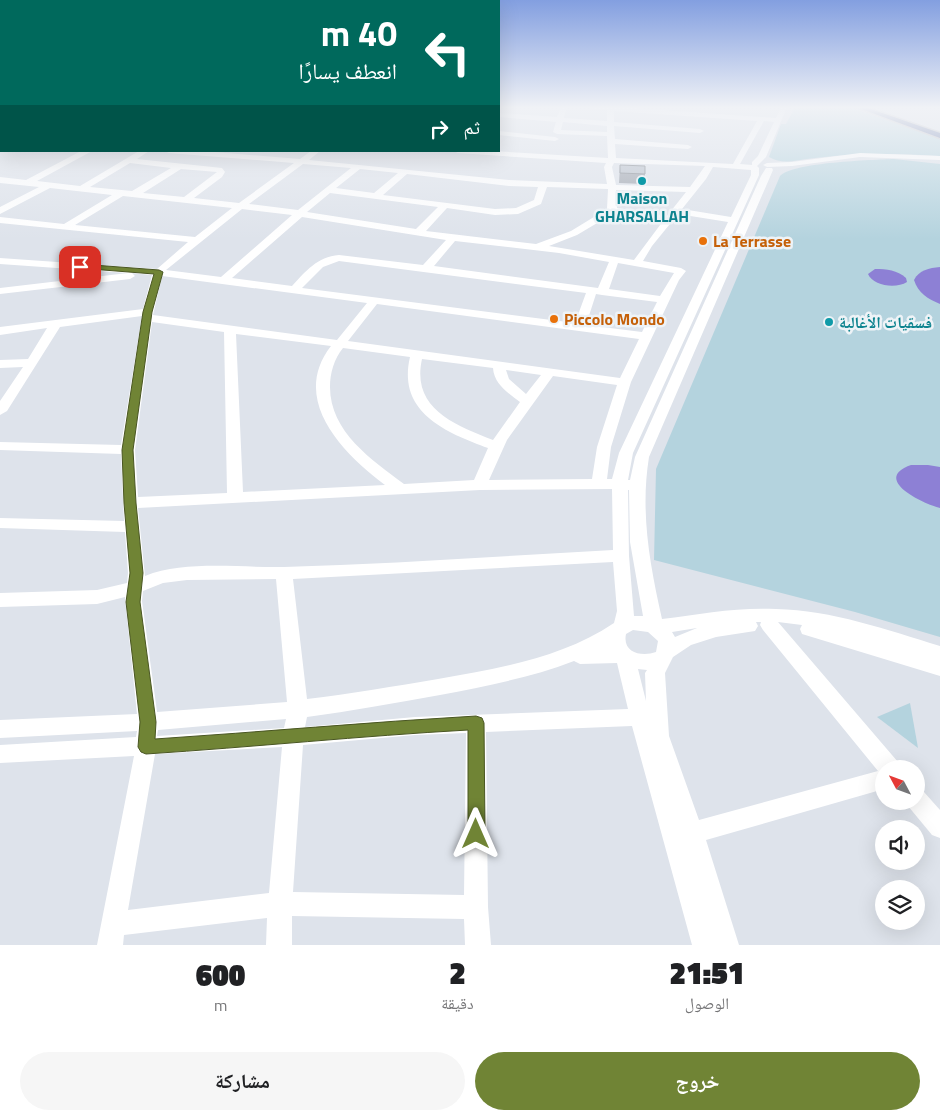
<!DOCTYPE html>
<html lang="ar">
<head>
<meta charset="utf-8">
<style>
	body { margin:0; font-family:"Titillium Web","Noto Naskh Arabic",sans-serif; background:#f6f6f6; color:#202124; direction:rtl; height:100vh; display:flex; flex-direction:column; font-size:19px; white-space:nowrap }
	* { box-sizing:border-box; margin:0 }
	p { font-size:16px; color:#757577 }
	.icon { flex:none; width:28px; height:28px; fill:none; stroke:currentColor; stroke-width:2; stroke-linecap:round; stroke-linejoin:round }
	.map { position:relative; height:945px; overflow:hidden; direction:ltr }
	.side { display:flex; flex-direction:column; background:#fff; flex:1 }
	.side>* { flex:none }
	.banner { position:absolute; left:0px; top:0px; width:500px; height:152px; box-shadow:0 5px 20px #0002; direction:rtl; background:#00695c; color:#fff; overflow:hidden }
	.needle { width:32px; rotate:311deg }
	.controls { position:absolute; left:875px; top:760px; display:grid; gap:10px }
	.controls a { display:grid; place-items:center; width:50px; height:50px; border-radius:50%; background:#fff; box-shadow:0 5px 20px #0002; font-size:25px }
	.pin { position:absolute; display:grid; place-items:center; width:42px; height:42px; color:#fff; margin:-21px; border-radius:10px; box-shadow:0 2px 8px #0006 }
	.me { position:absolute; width:55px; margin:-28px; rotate:0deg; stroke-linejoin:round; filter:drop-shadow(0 0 4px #0008) }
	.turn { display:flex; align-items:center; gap:18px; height:105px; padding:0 20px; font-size:22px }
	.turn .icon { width:65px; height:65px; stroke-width:2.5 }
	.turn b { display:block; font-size:35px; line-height:42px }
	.then { display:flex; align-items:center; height:48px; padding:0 20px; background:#0003; gap:10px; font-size:19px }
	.eta { display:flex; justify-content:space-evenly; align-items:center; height:85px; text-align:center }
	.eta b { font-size:30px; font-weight:800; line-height:35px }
	.action { display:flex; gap:10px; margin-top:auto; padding:10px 20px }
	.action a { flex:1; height:58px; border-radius:30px; background:#708435; color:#fff; font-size:20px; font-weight:800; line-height:58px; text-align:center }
	.action a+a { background:#f6f6f6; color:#202124 }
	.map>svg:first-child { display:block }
</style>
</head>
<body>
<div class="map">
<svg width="940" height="945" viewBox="0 0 940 945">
	<rect width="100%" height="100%" fill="#dee3eb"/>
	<g fill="#b4d3de">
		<path d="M795,107H850L940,139V156C892,153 855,153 807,159C795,161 780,164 769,157L781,124H786Z"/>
		<path d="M894,159L940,164V637L855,612L654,560L656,469L780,176C794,162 872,160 894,159Z"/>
		<polygon points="910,703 918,748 877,717"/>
	</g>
	<g fill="#8d80d5">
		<path d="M940,267V304C928,299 918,293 914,280C919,270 929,268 940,267Z"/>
		<path d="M875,269C887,269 897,270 906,278L907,282C896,289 873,286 868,274Z"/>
		<path d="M911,465H928L940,467V508C923,504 871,479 911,465Z"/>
	</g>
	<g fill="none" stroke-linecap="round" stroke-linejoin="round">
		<g stroke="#bcbec4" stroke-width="3">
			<polygon id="major" points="856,107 865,107 940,133 940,138"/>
		</g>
		<g fill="#fff" fill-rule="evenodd">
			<path d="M561,107H567L564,118L607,121V110L593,109L590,107H620L776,118L781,107H787L766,157L757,166L759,168V175L633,453L628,480H630L635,457L761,176L766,168H772L773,170L649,457C640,513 650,565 662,619C700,614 738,607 776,609C832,610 887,630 940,646V676L802,634L800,629L802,625L778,622L898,762L901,769H884V789L706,840L739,945H692L632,726L486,732L488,907L491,945H465L464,919L292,916V945H266L267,918L124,935L123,945H97L134,756L0,763V745L136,737L137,731L0,738V720L137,714L125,597L97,604L0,607V593L97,590L127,583L128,573L125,532L0,528V518L124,521L121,454L0,450V442L121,445L142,316L60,327L7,411L0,415V401L23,367L0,368V360L28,359L47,328L0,335V327L143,309L152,275L132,273L135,276L130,279L0,294V288L128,273L0,264V258L157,269L188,242L0,223V217L64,224L112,195L50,188L0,214V207L39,187L0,183V177L26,180L81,151H92L37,181L80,186L139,151H149L137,159L222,168L225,172L222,177L194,198L239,203L294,163L169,153L165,151H202L300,159L311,151H320L309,160L509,180L607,184L604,167L606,163L458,153L454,151H493L608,158L607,136L557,134L553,132L556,122L499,117V113L557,117ZM614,111L757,121L733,164L616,158L615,144L688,149L692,147L688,145L615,139L614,126L700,133L704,131L700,129L614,122ZM764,121L774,122L758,156L752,162V165L740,164ZM563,122L607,126V132L561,130ZM130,163L171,168L132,191L90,187ZM614,163L705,166L690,187L616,185L612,167ZM303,164L351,168L298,210L249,204ZM713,167L751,170V175L731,217L682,209L706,179ZM181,169L217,172L184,197L143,193ZM360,169L398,173L374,193L336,188ZM407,174L509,186L538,187L534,200L516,208L495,209L383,195ZM547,187L608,189L607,209L571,231L536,244L426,231L447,208L495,215L518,214L541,204ZM616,190L686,192L667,216L617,208ZM330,193L438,207L416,229L307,212ZM123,196L232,208L195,237L75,225ZM242,209L292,215L221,277L166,270ZM614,213L663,221L634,260L549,246L577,235ZM678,214L728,222L619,453L612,479H607L611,447L631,382L679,280L686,271L681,268L643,261L652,246ZM302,217L446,240L423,265L339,255C317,257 306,271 292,286L232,278ZM455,241L559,253L609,262L598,288L434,266ZM339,261L586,293L575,323L302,288L323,267ZM618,263L674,273L660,296L609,289ZM162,276L367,303L337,340L153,315ZM596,294L602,295L657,302L642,332L586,325ZM377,304L639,339L620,378L348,341ZM152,322L224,332L227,493L138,497L135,450ZM236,334L331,346C289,400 344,454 385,485L243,492ZM343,348L410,357C397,412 445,432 488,448L474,480L404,484C372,460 330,432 330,387C330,373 334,359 343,348ZM422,359L493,368C494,384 508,393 520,402L493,440C454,425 411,408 422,359ZM506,370L541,375L526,394L509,379ZM553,376L617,385L597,447L592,479L489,480L507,440ZM612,489L613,550C503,556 393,564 284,567C241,568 185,560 145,576L138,508L480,490ZM628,490H629L630,542L643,616H634L629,556ZM613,562L617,611L614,623C562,658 499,668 438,679C395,686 351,694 307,699L293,579ZM276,579L287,702L157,712L142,601L143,591L163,583L187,580ZM756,622H761L760,625L763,630L878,771L699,820L669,736L665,673L673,657L691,645L716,637L755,631L758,626ZM697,628L675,637L672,632ZM633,630L648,632L658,641L656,652C642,657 622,653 626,634ZM574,661L580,664L617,663L628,709L415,717L305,727L307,717C351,711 395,703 440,695C485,686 530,678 574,661ZM638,669L647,670L645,673L646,701ZM286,719L284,728L157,736L158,730ZM466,733L464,895L293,892L303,745L415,735ZM282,747L269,893L128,910L155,754Z"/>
			<polygon points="499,131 555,137 559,139 555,141 499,135"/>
			<polygon points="860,153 940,156 940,160 860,157 792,166 767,167 763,165 767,163 792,162"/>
			<polygon points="916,789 924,792 940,810 940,838 932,835 908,806 906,801 916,801"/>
		</g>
		<use href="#major" fill="#5e70a4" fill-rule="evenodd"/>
	</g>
	<polygon fill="#9da3ad" points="620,165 645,174 644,184 619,183"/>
	<polygon fill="#b6bec9" stroke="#7f858d" points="620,165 645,166 645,174 620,173"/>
	<linearGradient id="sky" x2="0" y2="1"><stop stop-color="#839fe0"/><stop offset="0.45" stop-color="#f0f2f6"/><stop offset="1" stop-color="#f0f2f6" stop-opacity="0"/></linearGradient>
	<rect width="940" height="239" fill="url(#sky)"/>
	<path fill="#708435" stroke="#495622" d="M80,264L159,270L163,272L152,312L133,450L136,503L143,573L140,602L156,722L155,739C262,732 369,722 476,716L482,718L484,723L485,834L482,839L476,842L470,839L468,834V730C361,736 254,747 146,754L141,752L138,747L140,722L126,602L130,573L124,503L122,450L143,312L154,274L78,268L76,267Z"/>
	<g fill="#0f9aa8" stroke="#eef3f7" stroke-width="2">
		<circle cx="642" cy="181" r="5"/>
		<circle cx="829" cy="322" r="5"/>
	</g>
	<g fill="#e8710a" stroke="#eef3f7" stroke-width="2">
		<circle cx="703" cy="241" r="5"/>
		<circle cx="554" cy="319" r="5"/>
	</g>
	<g text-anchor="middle" stroke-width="5" stroke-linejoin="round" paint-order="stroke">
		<g font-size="16" font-weight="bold" fill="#0d838f" stroke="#eef3f7">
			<text x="642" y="204">Maison<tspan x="642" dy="18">GHARSALLAH</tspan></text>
			<text x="839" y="328" text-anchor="start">فسقيات الأغالبة</text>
		</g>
		<g font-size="16" font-weight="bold" fill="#c56008" stroke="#eef3f7" text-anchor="start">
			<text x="713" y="247">La Terrasse</text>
			<text x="564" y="325">Piccolo Mondo</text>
		</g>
	</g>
</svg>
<div class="controls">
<a><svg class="needle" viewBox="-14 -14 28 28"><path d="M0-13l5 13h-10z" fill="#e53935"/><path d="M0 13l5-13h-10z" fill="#757577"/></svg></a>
<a><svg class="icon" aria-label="sound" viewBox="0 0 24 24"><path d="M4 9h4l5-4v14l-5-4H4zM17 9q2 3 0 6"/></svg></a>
<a><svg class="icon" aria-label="layers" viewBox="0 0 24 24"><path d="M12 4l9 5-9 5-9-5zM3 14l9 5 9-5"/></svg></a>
</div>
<div class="pin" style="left:80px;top:267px;background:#d93025"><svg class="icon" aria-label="arrive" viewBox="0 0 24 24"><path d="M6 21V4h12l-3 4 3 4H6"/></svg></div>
<svg class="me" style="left:476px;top:834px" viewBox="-20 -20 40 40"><path d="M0-17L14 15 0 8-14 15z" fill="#708435" stroke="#fff" stroke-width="4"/></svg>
<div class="banner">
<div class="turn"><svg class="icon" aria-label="left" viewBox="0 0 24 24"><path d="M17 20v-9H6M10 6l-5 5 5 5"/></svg><div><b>40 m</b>انعطف يسارًا</div></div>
<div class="then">ثم<svg class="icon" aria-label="right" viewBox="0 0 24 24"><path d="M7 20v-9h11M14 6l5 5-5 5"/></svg></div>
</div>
</div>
<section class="side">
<div class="eta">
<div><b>21:51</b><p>الوصول</p></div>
<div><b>2</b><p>دقيقة</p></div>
<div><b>600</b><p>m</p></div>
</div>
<div class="action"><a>خروج</a><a>مشاركة</a></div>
</section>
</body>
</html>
